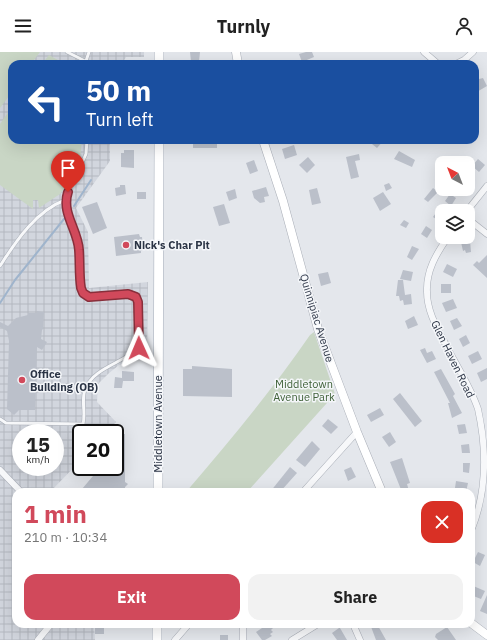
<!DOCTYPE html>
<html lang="en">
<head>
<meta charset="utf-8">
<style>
	body { margin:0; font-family:"IBM Plex Sans",sans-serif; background:#f2f2f2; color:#222; height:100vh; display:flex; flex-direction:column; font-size:15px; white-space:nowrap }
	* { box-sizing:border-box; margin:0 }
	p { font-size:13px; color:#767676 }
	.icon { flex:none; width:22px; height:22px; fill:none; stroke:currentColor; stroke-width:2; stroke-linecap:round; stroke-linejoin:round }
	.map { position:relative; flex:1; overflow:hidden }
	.sheet { position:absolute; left:12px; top:436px; width:463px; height:140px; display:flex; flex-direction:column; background:#fff; border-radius:12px; box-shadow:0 4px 16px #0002 }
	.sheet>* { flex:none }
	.top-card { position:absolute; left:8px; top:8px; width:471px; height:84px; border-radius:12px; box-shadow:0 4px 16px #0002; background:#1a4fa0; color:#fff; overflow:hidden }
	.needle { width:26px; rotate:318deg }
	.fabs { position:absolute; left:435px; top:104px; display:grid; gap:8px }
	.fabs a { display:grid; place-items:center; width:40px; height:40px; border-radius:8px; background:#fff; box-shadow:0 4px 16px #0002; font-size:20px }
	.speed { position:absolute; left:12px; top:372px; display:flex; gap:8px; font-size:20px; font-weight:700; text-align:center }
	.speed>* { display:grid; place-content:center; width:52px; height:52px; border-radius:50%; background:#fff; box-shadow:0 4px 16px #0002; line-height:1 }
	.speed small { font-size:10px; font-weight:400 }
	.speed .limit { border:2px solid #111; border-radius:6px; background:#fff; color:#111 }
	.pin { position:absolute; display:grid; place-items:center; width:34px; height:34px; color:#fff; margin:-41px -17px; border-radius:50% 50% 50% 0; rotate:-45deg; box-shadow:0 0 4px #0007 }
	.pin .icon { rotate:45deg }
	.me { position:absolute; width:44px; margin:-22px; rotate:359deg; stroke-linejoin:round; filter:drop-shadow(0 0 3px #0008) }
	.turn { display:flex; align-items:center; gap:14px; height:84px; padding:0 12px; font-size:18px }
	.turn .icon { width:52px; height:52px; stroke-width:2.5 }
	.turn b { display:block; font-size:28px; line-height:34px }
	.round { display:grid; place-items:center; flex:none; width:42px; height:42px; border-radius:12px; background:#f2f2f2 }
	.headline { display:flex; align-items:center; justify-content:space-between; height:68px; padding:0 12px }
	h1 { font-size:24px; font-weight:800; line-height:30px; color:#d1495b }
	.cta { display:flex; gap:8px; margin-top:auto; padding:8px 12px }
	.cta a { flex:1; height:46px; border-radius:12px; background:#d1495b; color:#fff; font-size:16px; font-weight:800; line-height:46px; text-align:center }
	.cta a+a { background:#f2f2f2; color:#222 }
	header { display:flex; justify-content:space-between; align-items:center; height:52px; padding:0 12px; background:#fff; font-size:18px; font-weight:800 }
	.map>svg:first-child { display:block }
</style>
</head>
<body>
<header><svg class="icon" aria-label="menu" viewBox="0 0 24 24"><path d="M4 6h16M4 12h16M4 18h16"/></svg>Turnly<svg class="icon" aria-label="person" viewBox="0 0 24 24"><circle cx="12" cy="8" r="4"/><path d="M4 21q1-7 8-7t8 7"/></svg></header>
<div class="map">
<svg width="487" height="588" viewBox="0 0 487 588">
	<defs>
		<pattern id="industrial-grid" width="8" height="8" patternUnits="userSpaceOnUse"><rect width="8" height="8" fill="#d2d6de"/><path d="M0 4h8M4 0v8" fill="none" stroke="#b4b8c0"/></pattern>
	</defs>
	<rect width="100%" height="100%" fill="#e4e7ec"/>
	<path fill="url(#industrial-grid)" fill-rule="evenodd" d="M0,0H144V5H126L122,12H12V88H110V109L76,156L88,180L89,236L148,230L147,300L143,307L119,313L108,322L98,332L97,350L116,370L106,381H81V408L50,440H16V572H94L95,588H0ZM21,381H55V415H21Z"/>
	<g fill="#c9d6c5">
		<polygon points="0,0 40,0 31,12 12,12 12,40 0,56"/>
		<polygon points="49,3 65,12 42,12"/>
		<polygon points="12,55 12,88 82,88 80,106 64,137 60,142 39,156 38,148 33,148 33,157 0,133 0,72"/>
		<path d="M314,280L335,342L247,440H186C230,389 272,338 310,283Z"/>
	</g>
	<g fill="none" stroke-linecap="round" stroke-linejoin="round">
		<g stroke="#9fb4cc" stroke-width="2">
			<polyline points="74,154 91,128"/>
			<polyline points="0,251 15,228 64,167"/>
		</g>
	</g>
	<g fill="#bbc0ca">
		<polygon points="190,0 200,0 199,10 191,10"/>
		<polygon points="306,0 312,0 314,5 302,10 299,2"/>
		<polygon points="483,26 487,34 475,41 475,28"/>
		<rect x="193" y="88" width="24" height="8"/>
		<polygon points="376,88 384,88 377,96 372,92"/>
		<polygon points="294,93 297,103 285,107 282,97"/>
		<polygon points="124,98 134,98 134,116 121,115 121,101 124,101"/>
		<polygon points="399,99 415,108 412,115 394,107"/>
		<polygon points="359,102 360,108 355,109 359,125 351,127 346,105"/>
		<polygon points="308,105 315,113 307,121 299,113"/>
		<polygon points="478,107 485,113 479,120 472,114"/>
		<polygon points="254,108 258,119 250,122 246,111"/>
		<polygon points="389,131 392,136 386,139 384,133"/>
		<polygon points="120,133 125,133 126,142 116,144 115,136 120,135"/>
		<polygon points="266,135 269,144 264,145 265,150 260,151 254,146 252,139"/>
		<polygon points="317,136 321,151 312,153 309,138"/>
		<polygon points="433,136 438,140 428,150 424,147"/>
		<polygon points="235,137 237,146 229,149 226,140"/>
		<rect x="137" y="140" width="9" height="7"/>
		<polygon points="383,140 391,152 380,159 373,146"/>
		<polygon points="450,142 456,146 451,154 445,149"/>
		<polygon points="97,150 107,176 93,182 82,155"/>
		<polygon points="224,152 230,171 219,174 213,155"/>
		<polygon points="438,158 442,160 442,165 439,169 433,165"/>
		<polygon points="404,168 409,171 406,176 400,173"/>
		<polygon points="426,174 432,178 427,186 421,182"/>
		<polygon points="139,182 140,185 142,185 143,198 141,199 141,201 116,204 114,185"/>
		<polygon points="463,185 468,185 469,189 470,188 471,200 466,201 465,198 463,199 461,190 464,189"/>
		<polygon points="412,194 419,197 412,208 407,205"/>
		<polygon points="487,203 487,226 473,213 477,209 479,211"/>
		<polygon points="447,212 457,217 453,225 443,220"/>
		<polygon points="403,218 413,220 411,229 400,227"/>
		<polygon points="328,220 331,231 321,234 318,222"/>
		<polygon points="398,228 403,228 405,243 411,242 412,252 404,253 403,248 400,249 399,244 396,244"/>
		<rect x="441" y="232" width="10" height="9"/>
		<polygon points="453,247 457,256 446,260 442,251"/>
		<polygon points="37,259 44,260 43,277 42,278 41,287 47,290 42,298 37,295 35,358 19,358 14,363 7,357 9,289 7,279 0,275 0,270 8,274 16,266 28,263 28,261 37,261"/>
		<polygon points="414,264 418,273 408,277 405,269"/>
		<polygon points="457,266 462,274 454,278 450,269"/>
		<polygon points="466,283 470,291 463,295 459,287"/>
		<polygon points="425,296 427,301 432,299 436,307 427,311 420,298"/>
		<polygon points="478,299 482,307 472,312 468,304"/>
		<polygon points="192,314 232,317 232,345 183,344 183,317 192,317"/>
		<polygon points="487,316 487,327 481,330 477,321"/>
		<polygon points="441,317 455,342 453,344 462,361 452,366 448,351 450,351 434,320"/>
		<polygon points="122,319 134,320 134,329 123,329 122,336 114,336 115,325 122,326"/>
		<polygon points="400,341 422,369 415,375 393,347"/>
		<polygon points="380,356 384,363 371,370 367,363"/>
		<polygon points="328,367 338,375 331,382 322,374"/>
		<polygon points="465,372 467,381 459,382 457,373"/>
		<polygon points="390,380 396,390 389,395 382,385"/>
		<polygon points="118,382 125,382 125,430 128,432 125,435 125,440 86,440 82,437 93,424 86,418 88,415 115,415 115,385"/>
		<polygon points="312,389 320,397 305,415 296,408"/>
		<polygon points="469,392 470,401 462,401 461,393"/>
		<polygon points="402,406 410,431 407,432 409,439 407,440 402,440 390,410"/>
		<polygon points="463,411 470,411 469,421 463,420"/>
		<polygon points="290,415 297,421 280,440 270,440"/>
		<polygon points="351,415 356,425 348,429 344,418"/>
		<polygon points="456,429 468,431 466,440 458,439 459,437 455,436"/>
		<polygon points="478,500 485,503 480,514 473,510"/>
		<polygon points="471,533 485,539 481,547 471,543"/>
		<polygon points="487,543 487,562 480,559"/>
		<rect x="95" y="572" width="9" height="10"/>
		<polygon points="268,572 270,572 273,576 271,578 273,580 270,582 272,584 265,588 262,588 256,580"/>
		<polygon points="370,572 377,572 386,588 376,588"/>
		<polygon points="447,575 456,588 438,588 435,585 436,582"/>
		<polygon points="339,576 340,576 347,588 337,588 332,581"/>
		<rect x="220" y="583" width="8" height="5"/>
	</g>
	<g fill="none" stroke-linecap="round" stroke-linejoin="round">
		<g stroke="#a9aeb7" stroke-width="4">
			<g id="lane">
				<polyline points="67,0 85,9"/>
				<polyline points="85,12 89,0"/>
				<path d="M0,214C16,189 36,159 65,148"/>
				<path d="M0,367L6,371L83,372C86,361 81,348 85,338C92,316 125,310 139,296L138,250L136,245L128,242L89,245L83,241L81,236L78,190L69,169L65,148L86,102L87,88"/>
			</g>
		</g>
		<g stroke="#a9aeb7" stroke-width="7">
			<g id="street">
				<polyline points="424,0 438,12"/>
				<polyline points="456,12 464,8 473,0"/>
				<polyline points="467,159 487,134"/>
				<polyline points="468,167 487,182"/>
				<path d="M448,185C436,202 426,219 427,240C427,261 439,279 448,297C458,316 471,336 478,357C487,398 487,440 471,479"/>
				<polyline points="0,418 21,440"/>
				<polyline points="303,440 357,380"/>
				<polyline points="353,572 360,588"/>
				<polyline points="38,588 51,572"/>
				<polyline points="175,588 189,572"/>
				<polyline points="243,588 243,572"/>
				<polyline points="292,588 318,572"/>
			</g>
		</g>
		<g stroke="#a9aeb7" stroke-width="9">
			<g id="secondary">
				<polyline points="236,0 238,12"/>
				<polyline points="263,88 283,149 318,277 357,380 382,440"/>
				<polyline points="471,571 487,583"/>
			</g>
		</g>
		<g stroke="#a3abb8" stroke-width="10">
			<g id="primary">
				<polyline points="159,0 159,12"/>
				<polyline points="158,440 159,88"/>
				<polyline points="157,588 157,572"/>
			</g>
		</g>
		<use href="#lane" stroke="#f7f8fa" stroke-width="3"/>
		<use href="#street" stroke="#f7f8fa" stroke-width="6"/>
		<use href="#secondary" stroke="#fff" stroke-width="8"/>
		<use href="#primary" stroke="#fff" stroke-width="9"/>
	</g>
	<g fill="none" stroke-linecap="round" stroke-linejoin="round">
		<g stroke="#882f3b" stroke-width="10">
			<path id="route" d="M68,140C61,161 78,178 79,198C80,211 79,223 81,236L83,241L89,245L128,242L136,245L138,250L139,296"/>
		</g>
		<use href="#route" stroke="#d1495b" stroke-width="7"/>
	</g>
	<g fill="#d1495b" stroke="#f4f6f9" stroke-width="1.5">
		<circle cx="126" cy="193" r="4"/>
		<circle cx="22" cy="328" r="4"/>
	</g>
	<g text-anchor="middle" stroke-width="3" stroke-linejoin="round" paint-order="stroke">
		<g font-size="11" font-weight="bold" fill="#2b3445" stroke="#f4f6f9" text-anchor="start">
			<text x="134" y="197">Nick's Char Pit</text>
			<text x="30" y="326">Office<tspan x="30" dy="13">Building (OB)</tspan></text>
		</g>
		<g font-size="11" fill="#2b3445" stroke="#f4f6f9">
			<text transform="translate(317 266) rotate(73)" y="4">Quinnipiac Avenue</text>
			<text transform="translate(453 307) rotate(64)" y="4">Glen Haven Road</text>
			<text transform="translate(158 372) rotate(-90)" y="4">Middletown Avenue</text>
		</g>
		<g font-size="11" fill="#3f6138" stroke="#f4f6f9">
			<text x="304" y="336">Middletown<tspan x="304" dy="13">Avenue Park</tspan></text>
		</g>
	</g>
</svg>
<div class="fabs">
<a><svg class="needle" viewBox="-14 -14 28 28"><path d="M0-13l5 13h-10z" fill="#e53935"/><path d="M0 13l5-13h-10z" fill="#767676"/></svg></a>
<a><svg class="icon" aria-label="layers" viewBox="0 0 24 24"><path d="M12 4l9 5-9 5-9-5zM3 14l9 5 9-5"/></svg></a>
</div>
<div class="speed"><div>15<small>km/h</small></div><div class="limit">20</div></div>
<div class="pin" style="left:68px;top:140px;background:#d93025"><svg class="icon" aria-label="arrive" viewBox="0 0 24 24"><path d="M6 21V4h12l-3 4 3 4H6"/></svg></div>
<svg class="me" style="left:139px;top:296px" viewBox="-20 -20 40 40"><path d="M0-17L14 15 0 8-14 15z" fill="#d1495b" stroke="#fff" stroke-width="4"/></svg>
<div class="top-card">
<div class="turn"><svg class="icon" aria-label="left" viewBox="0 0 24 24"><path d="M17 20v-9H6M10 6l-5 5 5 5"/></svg><div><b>50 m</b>Turn left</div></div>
</div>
<section class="sheet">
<div class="headline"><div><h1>1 min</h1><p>210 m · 10:34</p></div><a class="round" style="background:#d93025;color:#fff"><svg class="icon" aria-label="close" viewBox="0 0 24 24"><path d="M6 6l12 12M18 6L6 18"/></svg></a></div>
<div class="cta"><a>Exit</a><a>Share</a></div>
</section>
</div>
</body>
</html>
